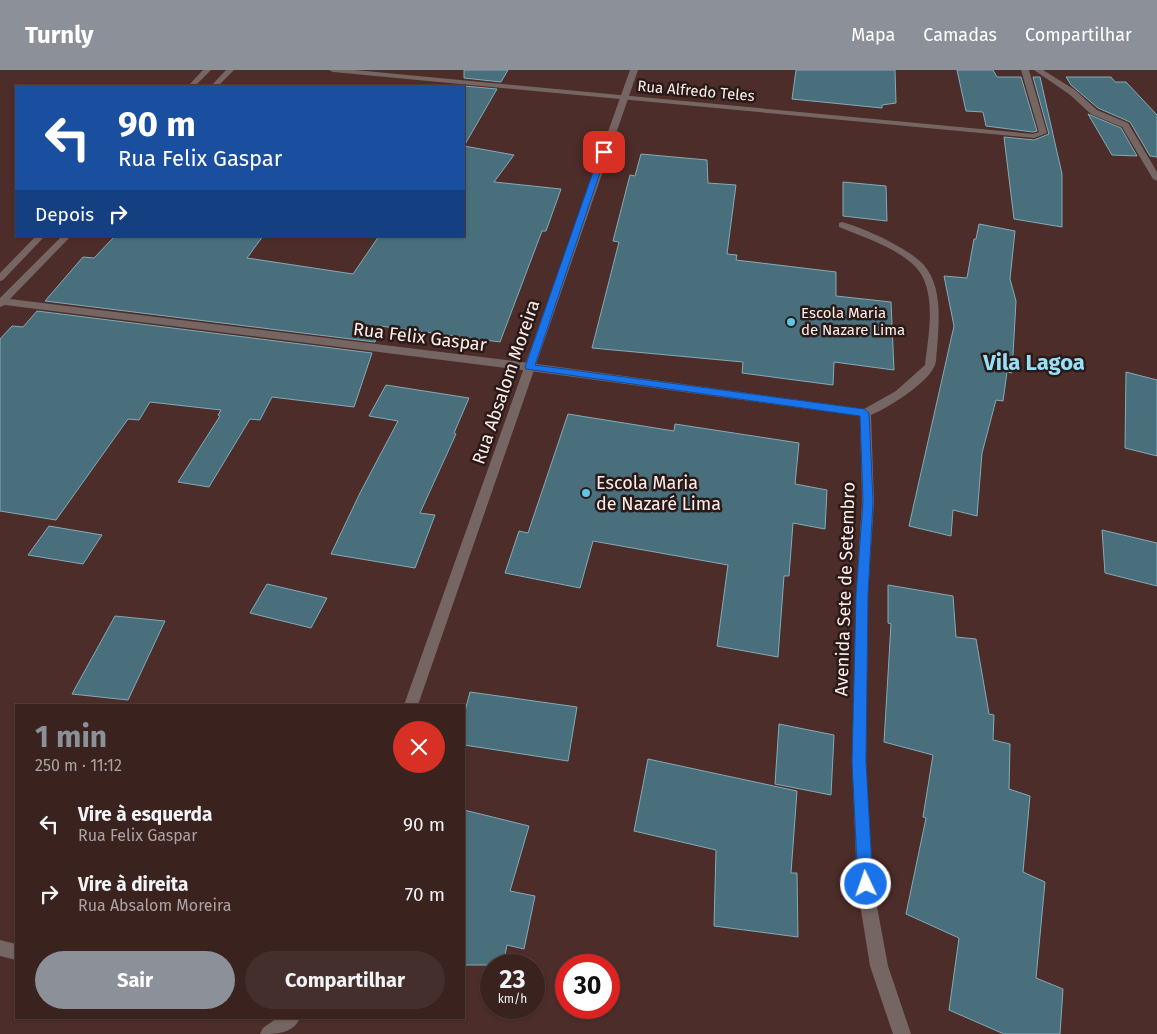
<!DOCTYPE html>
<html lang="pt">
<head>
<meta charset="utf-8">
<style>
	body { margin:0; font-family:"Fira Sans",sans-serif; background:#452f2c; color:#f1f3f6; height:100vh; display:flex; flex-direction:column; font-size:19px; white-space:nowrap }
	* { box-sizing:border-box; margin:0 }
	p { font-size:16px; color:#aba4a4 }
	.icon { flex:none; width:28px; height:28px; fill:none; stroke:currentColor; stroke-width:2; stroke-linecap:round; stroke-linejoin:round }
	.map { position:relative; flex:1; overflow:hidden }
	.sheet { position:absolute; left:15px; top:634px; width:450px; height:315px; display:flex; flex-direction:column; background:#3a221f; border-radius:0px; box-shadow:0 1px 4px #0004,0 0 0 1px #543f3d }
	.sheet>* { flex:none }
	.banner { position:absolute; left:15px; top:15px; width:450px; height:152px; border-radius:0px; box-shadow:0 1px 4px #0004,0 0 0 1px #543f3d; background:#1a4fa0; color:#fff; overflow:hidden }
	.speed { position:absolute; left:480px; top:884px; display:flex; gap:10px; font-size:25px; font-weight:700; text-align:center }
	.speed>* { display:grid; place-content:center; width:65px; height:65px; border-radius:50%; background:#3a221f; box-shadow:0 1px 4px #0004,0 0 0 1px #543f3d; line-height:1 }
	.speed small { font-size:12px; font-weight:400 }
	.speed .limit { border:8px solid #d22; background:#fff; color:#111 }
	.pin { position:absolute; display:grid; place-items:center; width:42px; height:42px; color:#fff; margin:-21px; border-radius:10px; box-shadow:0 2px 8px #0006 }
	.me { position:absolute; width:55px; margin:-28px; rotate:357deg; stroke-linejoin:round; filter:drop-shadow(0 0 4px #0008) }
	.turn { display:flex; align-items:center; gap:18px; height:105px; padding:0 20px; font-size:22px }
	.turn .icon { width:65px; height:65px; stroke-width:2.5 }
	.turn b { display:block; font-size:35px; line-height:42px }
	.then { display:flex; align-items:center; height:48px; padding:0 20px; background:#0003; gap:10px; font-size:19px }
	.round { display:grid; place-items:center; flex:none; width:52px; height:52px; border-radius:26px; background:#452f2c }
	.head { display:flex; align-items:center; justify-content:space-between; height:85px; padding:0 20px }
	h1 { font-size:30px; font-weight:700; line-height:38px; color:#8c9099 }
	.action { display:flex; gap:10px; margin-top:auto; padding:10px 20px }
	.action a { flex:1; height:58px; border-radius:30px; background:#8c9099; color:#fff; font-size:20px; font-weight:700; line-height:58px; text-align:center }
	.action a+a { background:#452f2c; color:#f1f3f6 }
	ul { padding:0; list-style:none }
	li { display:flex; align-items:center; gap:15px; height:70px; padding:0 20px }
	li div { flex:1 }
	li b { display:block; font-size:19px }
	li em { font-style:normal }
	header { display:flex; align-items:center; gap:30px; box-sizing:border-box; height:70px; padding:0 25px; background:#8c9099; color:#fff }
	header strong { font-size:24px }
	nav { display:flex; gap:28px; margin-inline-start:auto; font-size:18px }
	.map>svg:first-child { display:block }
</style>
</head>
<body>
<header>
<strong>Turnly</strong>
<nav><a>Mapa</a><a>Camadas</a><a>Compartilhar</a></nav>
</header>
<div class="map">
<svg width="1157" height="964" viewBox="0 0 1157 964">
	<rect width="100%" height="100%" fill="#4d2d29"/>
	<g fill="#486f7b" stroke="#83abb9">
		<polygon points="464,0 508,0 501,12 464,8"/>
		<polygon points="796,0 895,0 896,33 882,35 882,38 792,29"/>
		<polygon points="957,0 993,0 997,7 1021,7 1037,61 1033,62 986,56 983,42 966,41"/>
		<polygon points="1033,7 1040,7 1062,104 1062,157 1014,149 1004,67 1034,70 1049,64"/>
		<polygon points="1066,7 1111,7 1115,12 1126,12 1157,45 1157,87 1150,86 1130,52 1098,38 1071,15"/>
		<polygon points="464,16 497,19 464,76 514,85 494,112 561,119 546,161 542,161 500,272 380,256 375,272 45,231 83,187 94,188 115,166 263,166 247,188 353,204 379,166 464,166"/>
		<polygon points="1088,44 1121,58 1137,86 1112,85"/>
		<polygon points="641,84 707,90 708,113 736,115 727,184 737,185 736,190 836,202 836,226 891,232 894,300 834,292 833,315 742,303 743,292 592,278 619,172 613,171 630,105 635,106"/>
		<polygon points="843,112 886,116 887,151 843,146"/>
		<polygon points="979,154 1015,161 1010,209 1016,231 1012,303 1007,302 1003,331 996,330 982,383 977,446 953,440 951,466 909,456 954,256 944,206 967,208 974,169 976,169"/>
		<polygon points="37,241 372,283 354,337 272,327 260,350 250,349 209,417 178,412 220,346 218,345 221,340 150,332 139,350 128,349 56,450 0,441 0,269 12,256 23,257"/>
		<polygon points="1126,302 1157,310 1157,386 1125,378"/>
		<polygon points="386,315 469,328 454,363 456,364 420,443 435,445 415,498 331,484 360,423 398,351 369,346"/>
		<polygon points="568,344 674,361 675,354 799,373 795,414 827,420 825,459 793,453 789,506 784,506 778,587 717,576 728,495 593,471 580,518 505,503 519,461 528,463"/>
		<polygon points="49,456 102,465 83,494 28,485"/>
		<polygon points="1102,460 1157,473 1157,516 1105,503"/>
		<polygon points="267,514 327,528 311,558 250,543"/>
		<polygon points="888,515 953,526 956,567 976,569 989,644 994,645 993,670 1010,674 1009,719 1030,726 1023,802 1045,812 1036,908 1063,919 1060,964 1004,964 949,940 959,868 906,844 926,748 923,747 933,685 884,672 891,554 888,553"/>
		<polygon points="115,546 165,551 128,630 72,624"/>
		<polygon points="470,622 577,637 568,691 464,675 464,645"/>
		<polygon points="779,654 834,665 831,725 775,714"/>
		<polygon points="648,689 797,721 791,803 797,803 798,867 714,856 716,780 634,761"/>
		<polygon points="464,740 529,756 510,821 535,826 524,879 507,875 503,895 464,895"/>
	</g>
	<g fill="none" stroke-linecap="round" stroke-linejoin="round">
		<g fill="#766663" fill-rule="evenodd">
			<polygon points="203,0 211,0 195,16 188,16"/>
			<polygon points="226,0 234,0 218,16 211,16"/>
			<polygon points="329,0 355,0 1033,64 1039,62 1021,0 1029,0 1047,63 1034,68 333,2"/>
			<polygon points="1034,0 1043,0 1075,20 1097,40 1128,53 1157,102 1157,111 1153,109 1122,57 1091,44 1069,24"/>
			<path d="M842,152C866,159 906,177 923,194C943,216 939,252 937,279C936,284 937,293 934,297C925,315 889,337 871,345L874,432L868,525L866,692L873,815L888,896L911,964H893L870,896L857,815L852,692L856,525L862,432L860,346L530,301L5,235L0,237V228L62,166H71L10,229L530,293L864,339L896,321L925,295C928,268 936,229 921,204C907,181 863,167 839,157V153Z"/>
			<polygon points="36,166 45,166 3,210 0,211 0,203"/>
		</g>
		<g fill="#766663" fill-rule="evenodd">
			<polygon points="630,0 638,0 418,635 404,635"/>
			<polygon points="0,870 16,874 16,890 0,886"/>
			<path d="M277,948H300C293,964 276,964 260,964L263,958Z"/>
		</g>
	</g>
	<polygon fill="#1a73e8" stroke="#114b97" points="604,79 607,82 535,295 864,339 869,343 873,432 868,525 866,692 873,814 871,820 866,822 860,820 858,814 852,692 856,525 863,432 860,346 526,299 525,297 600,82"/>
	<g fill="#5cc7e8" stroke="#291a18" stroke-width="2">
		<circle cx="791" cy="252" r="5"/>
		<circle cx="586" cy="423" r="5"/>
	</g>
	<g text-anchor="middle" stroke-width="5" stroke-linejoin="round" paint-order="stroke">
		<g font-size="15" fill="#feedea" stroke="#291a18">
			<text transform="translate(696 21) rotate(5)" y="5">Rua Alfredo Teles</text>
		</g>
		<g font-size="15" fill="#feedea" stroke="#291a18" text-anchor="start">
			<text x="801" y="248">Escola Maria<tspan x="801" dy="17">de Nazare Lima</tspan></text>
		</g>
		<g font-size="18" fill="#feedea" stroke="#291a18">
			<text transform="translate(420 267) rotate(7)" y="6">Rua Felix Gaspar</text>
			<text transform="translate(506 312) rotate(-71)" y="6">Rua Absalom Moreira</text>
			<text transform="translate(845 519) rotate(-88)" y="6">Avenida Sete de Setembro</text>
		</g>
		<g font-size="18" fill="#feedea" stroke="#291a18" text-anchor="start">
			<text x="596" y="419">Escola Maria<tspan x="596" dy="21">de Nazaré Lima</tspan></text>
		</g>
		<g font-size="22" font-weight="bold" fill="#96e0f8" stroke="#291a18">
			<text x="1034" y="300">Vila Lagoa</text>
		</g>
	</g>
</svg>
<div class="speed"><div>23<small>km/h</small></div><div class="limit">30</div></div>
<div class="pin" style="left:604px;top:82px;background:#d93025"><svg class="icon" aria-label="arrive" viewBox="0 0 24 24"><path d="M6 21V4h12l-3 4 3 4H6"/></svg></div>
<svg class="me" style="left:866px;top:814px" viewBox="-20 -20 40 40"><circle r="17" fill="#1a73e8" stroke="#fff" stroke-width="3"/><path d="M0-11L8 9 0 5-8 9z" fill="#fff"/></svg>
<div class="banner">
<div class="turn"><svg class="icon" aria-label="left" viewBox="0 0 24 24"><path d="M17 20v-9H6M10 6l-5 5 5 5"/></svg><div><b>90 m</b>Rua Felix Gaspar</div></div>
<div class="then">Depois<svg class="icon" aria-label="right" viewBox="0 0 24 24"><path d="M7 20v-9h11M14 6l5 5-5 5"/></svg></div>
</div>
<section class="sheet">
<div class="head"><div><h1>1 min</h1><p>250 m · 11:12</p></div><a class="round" style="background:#d93025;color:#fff"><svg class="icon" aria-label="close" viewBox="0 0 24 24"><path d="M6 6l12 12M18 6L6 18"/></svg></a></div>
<ul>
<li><svg class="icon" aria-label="left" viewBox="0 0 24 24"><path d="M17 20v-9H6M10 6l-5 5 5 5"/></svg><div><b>Vire à esquerda</b><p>Rua Felix Gaspar</p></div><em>90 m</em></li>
<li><svg class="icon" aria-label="right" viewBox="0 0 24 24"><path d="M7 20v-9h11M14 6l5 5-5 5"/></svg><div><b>Vire à direita</b><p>Rua Absalom Moreira</p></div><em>70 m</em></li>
</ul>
<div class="action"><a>Sair</a><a>Compartilhar</a></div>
</section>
</div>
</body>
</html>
